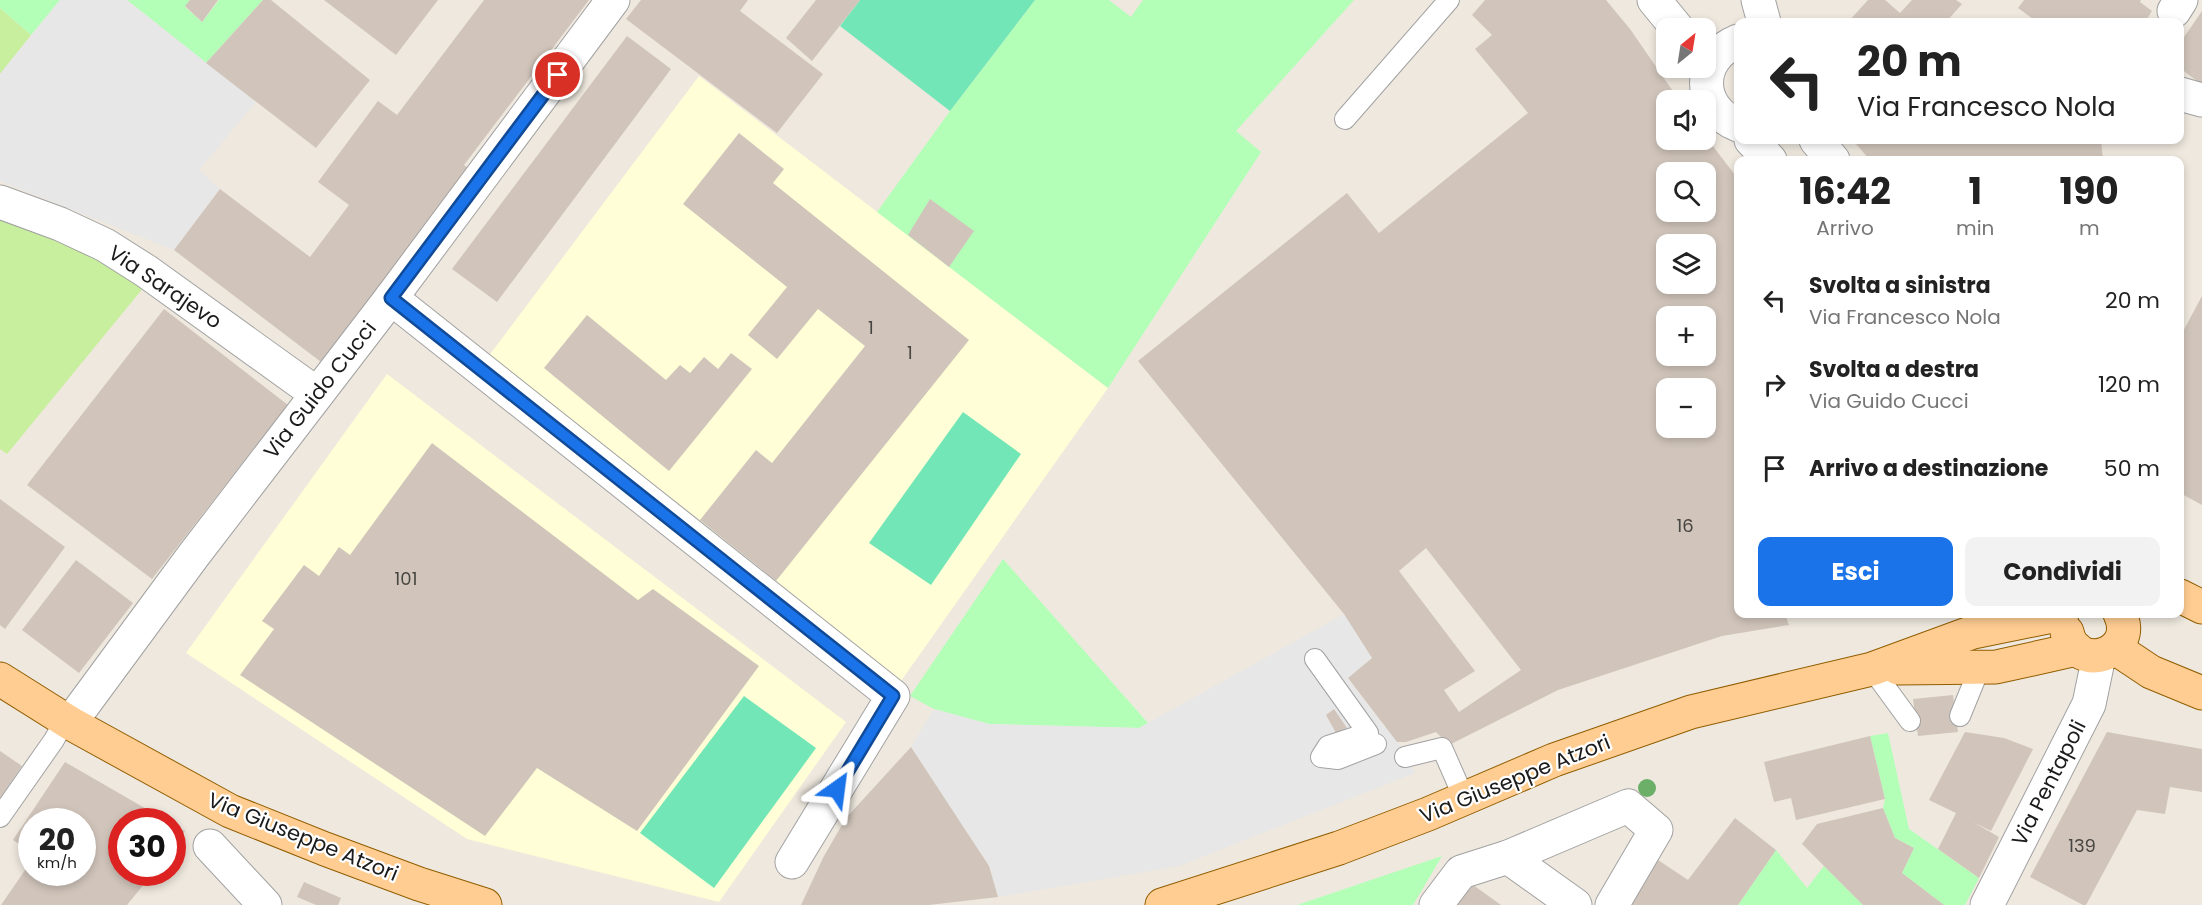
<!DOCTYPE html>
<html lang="it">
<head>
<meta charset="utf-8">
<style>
	body { margin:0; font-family:Poppins,sans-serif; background:#f2f2f2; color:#222; height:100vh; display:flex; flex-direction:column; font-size:22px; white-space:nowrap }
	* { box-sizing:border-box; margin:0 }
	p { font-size:20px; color:#767676 }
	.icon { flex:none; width:33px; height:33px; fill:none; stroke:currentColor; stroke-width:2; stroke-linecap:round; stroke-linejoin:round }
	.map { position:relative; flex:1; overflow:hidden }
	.drawer { position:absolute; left:1734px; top:156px; width:450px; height:462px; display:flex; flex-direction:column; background:#fff; border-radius:12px; box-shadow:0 3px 9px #0003 }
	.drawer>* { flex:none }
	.top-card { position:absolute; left:1734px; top:18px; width:450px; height:126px; border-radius:12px; box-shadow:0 3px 9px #0003; background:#fff; color:#222; overflow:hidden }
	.needle { width:39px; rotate:30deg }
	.controls { position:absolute; left:1656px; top:18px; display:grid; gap:12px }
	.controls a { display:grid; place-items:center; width:60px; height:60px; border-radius:12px; background:#fff; box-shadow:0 3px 9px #0003; font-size:30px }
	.speed { position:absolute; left:18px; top:808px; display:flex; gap:12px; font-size:30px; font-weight:700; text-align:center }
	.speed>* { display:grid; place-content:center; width:78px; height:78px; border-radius:50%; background:#fff; box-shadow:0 3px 9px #0003; line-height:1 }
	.speed small { font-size:15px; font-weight:400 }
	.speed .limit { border:9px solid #d22; background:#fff; color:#111 }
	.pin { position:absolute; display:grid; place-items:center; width:51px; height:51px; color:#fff; margin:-26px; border:3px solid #fff; border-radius:50%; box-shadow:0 2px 6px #0007 }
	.me { position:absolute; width:66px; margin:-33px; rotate:31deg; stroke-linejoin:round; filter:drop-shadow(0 0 4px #0008) }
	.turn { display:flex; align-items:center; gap:21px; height:126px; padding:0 24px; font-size:27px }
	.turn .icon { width:78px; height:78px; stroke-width:2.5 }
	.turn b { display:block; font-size:42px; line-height:51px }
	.eta { display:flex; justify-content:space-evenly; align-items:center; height:102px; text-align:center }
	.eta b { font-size:36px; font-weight:700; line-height:42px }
	.action { display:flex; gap:12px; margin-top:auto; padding:12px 24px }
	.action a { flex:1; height:69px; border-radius:12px; background:#1a73e8; color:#fff; font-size:24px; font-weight:700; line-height:69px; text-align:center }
	.action a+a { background:#f2f2f2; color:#222 }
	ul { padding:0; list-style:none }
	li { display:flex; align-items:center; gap:18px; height:84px; padding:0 24px }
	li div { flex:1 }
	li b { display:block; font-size:22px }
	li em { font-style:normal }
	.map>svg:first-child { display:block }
</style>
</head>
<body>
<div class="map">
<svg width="2202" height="905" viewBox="0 0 2202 905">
	<rect width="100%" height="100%" fill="#eee8de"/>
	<g fill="#fffed6">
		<polygon points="699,76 1108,388 901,681 700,520 488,357"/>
		<polygon points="387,374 846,722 719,902 467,839 186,653"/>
	</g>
	<g fill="#c8ef9d">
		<polygon points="0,8 31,35 0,74"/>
		<polygon points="0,203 153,276 7,454 0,449"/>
	</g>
	<g fill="#b4ffb8">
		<polygon points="0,0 60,0 31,35 0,8"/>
		<polygon points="127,0 190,0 185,7 202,22 219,0 263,0 206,63"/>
		<polygon points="1035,0 1109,0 1131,17 1143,0 1354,0 1236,131 1261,152 1108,388 877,212 950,111"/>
		<polygon points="1003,559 1148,723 1139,728 989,724 934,709 910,696"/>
		<polygon points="1888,733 1909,829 1979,878 1965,905 1944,905 1902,873 1914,848 1895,838 1883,808 1885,799 1870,736"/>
		<polygon points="1776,850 1807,888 1824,866 1863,905 1738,905"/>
		<polygon points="1442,856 1413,905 1297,905"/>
	</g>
	<g fill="#73e6b7">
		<polygon points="860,0 1035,0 950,111 840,26"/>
		<polygon points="963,412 1021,454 931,585 869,543"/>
		<polygon points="744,696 816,748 714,888 640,833"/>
	</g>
	<g fill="#e7e7e7">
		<polygon points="60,0 127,0 256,102 199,170 220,189 174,250 0,181 0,74"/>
		<polygon points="1344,614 1372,658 1348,679 1397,742 1415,773 1179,866 998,897 989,866 911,747 934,709 989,724 1139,728"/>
	</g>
	<g fill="#d1c5bb" fill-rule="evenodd">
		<polygon points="190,0 218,0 202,22 185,6"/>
		<polygon points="263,0 271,0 370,80 316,148 206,63"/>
		<polygon points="324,0 438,0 396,55"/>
		<polygon points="484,0 589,0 464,165 471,170 325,365 174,250 220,189 310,257 349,205 318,182 378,101 397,115"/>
		<polygon points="641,0 748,0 740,11 823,74 777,133 626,19"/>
		<polygon points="816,0 860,0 812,61 786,38"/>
		<path d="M1485,0H1606L1630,29L1679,100H1666V140H1706V137L1738,179V614H1785L1789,625L1722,636L1558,690L1449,745L1436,732L1406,742H1397L1348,678L1372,658L1344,614L1138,361L1347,193L1379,233L1528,113L1475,49L1492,35L1472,15ZM1666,172H1706V212H1666ZM1666,244H1706V284H1666ZM1666,316H1706V356H1666ZM1666,388H1706V428H1666ZM1426,548L1521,670L1459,712L1444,690L1475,671L1399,571Z"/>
		<polygon points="1868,0 1885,0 1900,13 1912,0 1956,0 1962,4 1946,22 1848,22"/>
		<polygon points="2024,0 2141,0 2140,2 2152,11 2145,22 2037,22 2018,8"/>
		<polygon points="2202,11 2202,85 2180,68 2180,43"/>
		<polygon points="627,36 671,69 497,302 452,269"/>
		<polygon points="739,133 784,169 773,183 969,340 776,581 700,520 756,450 772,463 865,346 818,309 777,359 748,335 787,287 683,204"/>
		<polygon points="1863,140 2101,140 2103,160 1870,160 1856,144"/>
		<polygon points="930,199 974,231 949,267 908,235"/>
		<polygon points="2202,296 2202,505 2180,493 2180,337"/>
		<polygon points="164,309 288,405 152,579 27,485"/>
		<polygon points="587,315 666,380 680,365 690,373 704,357 718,369 731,353 752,369 669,471 544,368"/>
		<polygon points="432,443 638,600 653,589 759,666 637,831 537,768 485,836 240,675 274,629 262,621 304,565 319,576 339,547 350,555"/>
		<polygon points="0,499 65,547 5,629 0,625"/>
		<polygon points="76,560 133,603 79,673 22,630"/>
		<polygon points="1953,695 1958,732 1918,736 1913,699"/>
		<polygon points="1334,709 1347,728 1336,733 1326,715"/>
		<polygon points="1965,732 2004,738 2033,749 1991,831 1973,822 1999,837 1979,878 1938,849 1956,813 1929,800"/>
		<polygon points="2107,732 2202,749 2202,792 2170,787 2165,814 2137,810 2086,905 2083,905 2030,877"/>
		<polygon points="1870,736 1885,799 1796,820 1791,798 1774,802 1764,762"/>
		<polygon points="911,747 989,866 998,897 929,905 801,905 824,856 846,818"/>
		<polygon points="0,751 22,766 0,798"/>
		<polygon points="65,762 169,822 122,822 122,873 153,873 127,905 1,905 32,860 32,873 82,873 82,822 32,822 32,852 13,840"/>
		<polygon points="1883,808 1895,838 1914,848 1902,873 1944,905 1863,905 1802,844 1817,824"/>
		<polygon points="1735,818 1776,850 1738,905 1627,905 1658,860 1688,880"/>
		<polygon points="172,824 185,831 172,848"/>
		<polygon points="304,882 341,898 338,905 316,905 297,897"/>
		<polygon points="1469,882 1501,905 1452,905"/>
	</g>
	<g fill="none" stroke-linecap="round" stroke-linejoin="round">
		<g stroke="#a2a2a2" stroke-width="22">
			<g id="service">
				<polyline points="1345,119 1449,0"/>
				<polyline points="1315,659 1368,733 1328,746 1321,757 1338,759 1376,744"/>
				<polyline points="1872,669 1910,721"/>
				<polyline points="1960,716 1980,667"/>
				<polyline points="1405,757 1442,748 1464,798"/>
				<polyline points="0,817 54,740 65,720"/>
			</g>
		</g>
		<g stroke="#a2a2a2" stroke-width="35">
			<g id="minor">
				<polyline points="1654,0 1677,28"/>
				<polyline points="1758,0 1764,22"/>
				<polyline points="2174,11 2181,0"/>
				<path d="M1738,41C1696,58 1696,108 1738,125"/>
				<polyline points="2180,94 2202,100"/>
				<polyline points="1751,140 1770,160"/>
				<polyline points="1816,140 1833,160"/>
				<polyline points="0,202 60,224 105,245 146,271 317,394"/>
				<polyline points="391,298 893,696 792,862"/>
				<polyline points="70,723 193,556 391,298 613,0"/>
				<polyline points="210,846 265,905"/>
				<polyline points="1508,857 1628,806 1656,830 1612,905"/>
				<polyline points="1436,905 1461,872 1508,857 1575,905"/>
				<polyline points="1987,905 2089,704 2099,656"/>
			</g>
		</g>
		<g stroke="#915d00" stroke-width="35">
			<g id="primary">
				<polyline points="2180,596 2202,607"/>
				<path d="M2067,632C2076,675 2139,654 2120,614"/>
				<polyline points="2115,648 2151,672 2202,693"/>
				<polyline points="1898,668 1996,667 2077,649"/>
				<polyline points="0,679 70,723 230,811 325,849 419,884 485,905"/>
				<polyline points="1162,905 1339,848 1428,814 1554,760 1691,712 1872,669 1973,632 2062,614"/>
			</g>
		</g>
		<use href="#service" stroke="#fff" stroke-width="20"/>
		<use href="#minor" stroke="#fff" stroke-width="33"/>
		<use href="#primary" stroke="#ffcd92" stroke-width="33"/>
	</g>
	<circle fill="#6baf68" cx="1647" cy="788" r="9"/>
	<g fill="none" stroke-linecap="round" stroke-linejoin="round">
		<g stroke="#114b97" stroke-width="15">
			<polyline id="route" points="558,75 391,298 893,696 837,789"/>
		</g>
		<use href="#route" stroke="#1a73e8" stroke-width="10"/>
	</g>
	<g text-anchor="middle" stroke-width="4.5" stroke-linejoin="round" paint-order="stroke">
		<g font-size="18" fill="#484643">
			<text x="871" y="334">1</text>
			<text x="910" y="359">1</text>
			<text x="1685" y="532">16</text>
			<text x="406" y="585">101</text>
			<text x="2082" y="852">139</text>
		</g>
		<g font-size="21" fill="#1b1b1b" stroke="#fff">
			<text transform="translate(165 287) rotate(34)" y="7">Via Sarajevo</text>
			<text transform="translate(320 390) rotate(-52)" y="7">Via Guido Cucci</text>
			<text transform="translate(1515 779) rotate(-22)" y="7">Via Giuseppe Atzori</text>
			<text transform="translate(2049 783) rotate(-63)" y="7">Via Pentapoli</text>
			<text transform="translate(303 837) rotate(22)" y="7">Via Giuseppe Atzori</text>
		</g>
	</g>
</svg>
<div class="controls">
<a><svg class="needle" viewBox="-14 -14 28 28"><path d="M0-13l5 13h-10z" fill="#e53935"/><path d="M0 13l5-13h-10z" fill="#767676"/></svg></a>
<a><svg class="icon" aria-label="sound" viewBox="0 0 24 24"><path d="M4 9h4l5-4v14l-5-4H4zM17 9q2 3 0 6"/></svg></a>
<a><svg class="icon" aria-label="search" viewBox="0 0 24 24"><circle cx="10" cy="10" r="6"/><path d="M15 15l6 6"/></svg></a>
<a><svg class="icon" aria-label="layers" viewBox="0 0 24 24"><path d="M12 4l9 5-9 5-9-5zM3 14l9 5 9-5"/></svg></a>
<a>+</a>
<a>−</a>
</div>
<div class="speed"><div>20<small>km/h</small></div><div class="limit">30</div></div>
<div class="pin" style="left:558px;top:75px;background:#d93025"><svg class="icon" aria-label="arrive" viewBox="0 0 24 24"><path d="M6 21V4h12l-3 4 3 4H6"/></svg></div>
<svg class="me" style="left:837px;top:789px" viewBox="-20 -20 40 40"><path d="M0-17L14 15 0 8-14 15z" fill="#1a73e8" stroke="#fff" stroke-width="4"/></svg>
<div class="top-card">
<div class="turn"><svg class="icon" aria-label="left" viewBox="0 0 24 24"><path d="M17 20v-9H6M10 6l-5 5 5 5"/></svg><div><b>20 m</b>Via Francesco Nola</div></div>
</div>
<section class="drawer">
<div class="eta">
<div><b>16:42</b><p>Arrivo</p></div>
<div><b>1</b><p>min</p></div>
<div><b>190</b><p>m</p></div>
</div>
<ul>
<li><svg class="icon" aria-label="left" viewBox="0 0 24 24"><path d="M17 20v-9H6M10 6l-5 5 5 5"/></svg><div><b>Svolta a sinistra</b><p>Via Francesco Nola</p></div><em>20 m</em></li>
<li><svg class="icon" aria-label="right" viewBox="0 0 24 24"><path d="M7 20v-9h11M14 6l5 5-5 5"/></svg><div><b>Svolta a destra</b><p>Via Guido Cucci</p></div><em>120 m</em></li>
<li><svg class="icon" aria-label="arrive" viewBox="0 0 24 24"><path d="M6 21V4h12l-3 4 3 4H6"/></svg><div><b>Arrivo a destinazione</b></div><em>50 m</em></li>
</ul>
<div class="action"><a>Esci</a><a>Condividi</a></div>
</section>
</div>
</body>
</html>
